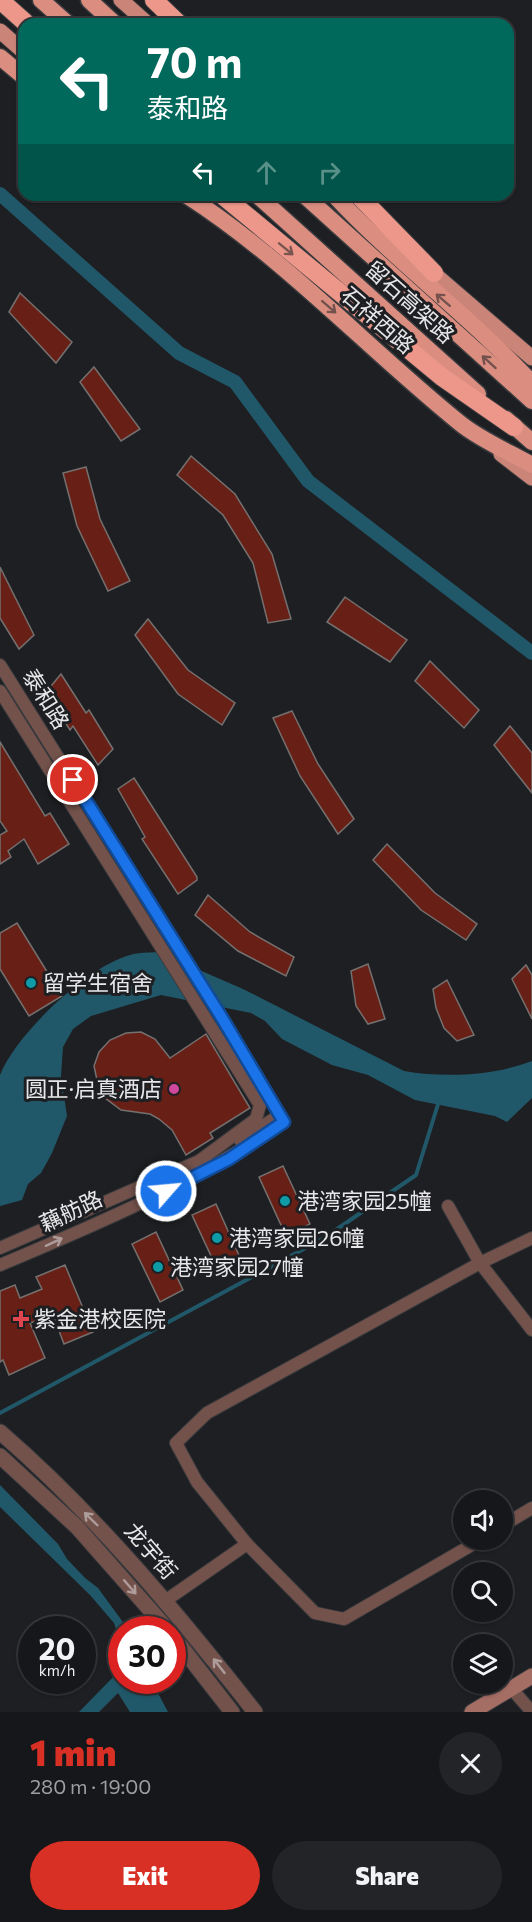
<!DOCTYPE html>
<html lang="en">
<head>
<meta charset="utf-8">
<style>
	body { margin:0; font-family:Commissioner,"Noto Sans SC",sans-serif; background:#232427; color:#f1f3f6; height:100vh; display:flex; flex-direction:column; font-size:22px; white-space:nowrap }
	* { box-sizing:border-box; margin:0 }
	p { font-size:20px; color:#9e9fa2 }
	.icon { flex:none; width:33px; height:33px; fill:none; stroke:currentColor; stroke-width:2; stroke-linecap:round; stroke-linejoin:round }
	.map { position:relative; height:1712px; overflow:hidden }
	.drawer { display:flex; flex-direction:column; background:#16171a; flex:1 }
	.drawer>* { flex:none }
	.top-card { position:absolute; left:18px; top:18px; width:496px; height:183px; border-radius:18px; box-shadow:0 2px 4px #0004,0 0 0 2px #353639; background:#00695c; color:#fff; overflow:hidden }
	.controls { position:absolute; left:453px; top:1490px; display:grid; gap:12px }
	.controls a { display:grid; place-items:center; width:60px; height:60px; border-radius:50%; background:#16171a; box-shadow:0 2px 4px #0004,0 0 0 2px #353639; font-size:30px }
	.speed { position:absolute; left:18px; top:1616px; display:flex; gap:12px; font-size:30px; font-weight:700; text-align:center }
	.speed>* { display:grid; place-content:center; width:78px; height:78px; border-radius:50%; background:#16171a; box-shadow:0 2px 4px #0004,0 0 0 2px #353639; line-height:1 }
	.speed small { font-size:15px; font-weight:400 }
	.speed .limit { border:9px solid #d22; background:#fff; color:#111 }
	.pin { position:absolute; display:grid; place-items:center; width:51px; height:51px; color:#fff; margin:-26px; border:3px solid #fff; border-radius:50%; box-shadow:0 2px 6px #0007 }
	.me { position:absolute; width:66px; margin:-33px; rotate:63deg; stroke-linejoin:round; filter:drop-shadow(0 0 4px #0008) }
	.turn { display:flex; align-items:center; gap:21px; height:126px; padding:0 30px; font-size:27px }
	.turn .icon { width:78px; height:78px; stroke-width:2.5 }
	.turn b { display:block; font-size:42px; line-height:51px }
	.lanes { display:flex; align-items:center; height:57px; padding:0 30px; background:#0003; justify-content:center; gap:30px; direction:ltr }
	.lanes .off { opacity:.35 }
	.round { display:grid; place-items:center; flex:none; width:63px; height:63px; border-radius:32px; background:#232427 }
	.overview { display:flex; align-items:center; justify-content:space-between; height:102px; padding:0 30px }
	h1 { font-size:36px; font-weight:800; line-height:45px; color:#d93025 }
	.primary-button { display:flex; gap:12px; margin-top:auto; padding:12px 30px }
	.primary-button a { flex:1; height:69px; border-radius:36px; background:#d93025; color:#fff; font-size:24px; font-weight:800; line-height:69px; text-align:center }
	.primary-button a+a { background:#232427; color:#f1f3f6 }
	.map>svg:first-child { display:block }
</style>
</head>
<body>
<div class="map">
<svg width="532" height="1712" viewBox="0 0 532 1712">
	<rect width="100%" height="100%" fill="#1e1f22"/>
	<g fill="#215869">
		<path d="M158,952L243,989L404,1071C444,1078 493,1076 532,1061V1098L507,1122L495,1116L415,1100L368,1075L332,1065L282,1039L265,1021L251,1013L161,995L91,1016L73,1029L63,1047L61,1076L67,1116L52,1153L41,1173L28,1184L22,1200L0,1206V1075C16,1034 88,966 130,955C139,952 149,953 158,952Z"/>
		<polygon points="0,1485 58,1544 67,1559 85,1578 98,1588 128,1629 122,1629 121,1643 114,1623 90,1595 0,1507"/>
		<polygon points="121,1669 122,1680 151,1680 168,1712 130,1712 118,1693 99,1712 79,1712"/>
	</g>
	<g fill="none" stroke-linecap="round" stroke-linejoin="round">
		<polyline stroke="#215869" stroke-width="4" points="0,1413 324,1238 416,1175 439,1101"/>
		<polyline stroke="#215869" stroke-width="14" points="0,194 179,353 235,382 308,481 532,653"/>
	</g>
	<g fill="#682016" stroke="#74706f" stroke-width="1.5">
		<polygon points="20,293 72,342 56,363 9,312"/>
		<polygon points="94,367 140,429 121,441 80,382"/>
		<polygon points="191,456 235,494 272,554 291,619 268,623 253,563 223,515 177,475"/>
		<polygon points="86,467 100,519 130,581 108,591 77,526 63,473"/>
		<polygon points="0,567 34,635 19,649 0,618"/>
		<polygon points="345,597 407,640 390,662 327,622"/>
		<polygon points="148,619 188,670 235,703 222,725 178,694 135,635"/>
		<polygon points="430,661 479,710 464,728 415,681"/>
		<polygon points="61,674 86,713 89,710 113,749 98,765 73,726 70,730 46,692"/>
		<polygon points="292,711 318,764 354,819 338,834 300,776 273,718"/>
		<polygon points="510,726 532,753 532,793 494,745"/>
		<polygon points="0,742 45,816 50,813 69,844 38,864 24,839 8,851 11,857 0,864 0,835 7,831 0,821"/>
		<polygon points="134,778 197,877 197,880 178,894 142,839 145,837 118,789"/>
		<polygon points="387,844 435,893 477,924 466,940 421,910 373,860"/>
		<polygon points="208,895 250,932 294,957 286,976 238,951 195,915"/>
		<polygon points="17,923 62,996 29,1016 0,969 0,933"/>
		<polygon points="368,964 385,1019 368,1024 356,1006 351,971"/>
		<polygon points="526,965 532,975 532,1019 512,979"/>
		<polygon points="447,980 474,1035 457,1041 444,1028 436,1008 433,989"/>
		<polygon points="141,1032 155,1039 170,1058 206,1034 250,1108 210,1133 213,1138 186,1155 172,1130 159,1119 150,1114 121,1110 105,1098 97,1080 94,1066 99,1052 110,1040 126,1033"/>
		<polygon points="283,1166 310,1224 286,1236 259,1177"/>
		<polygon points="216,1204 242,1262 219,1273 192,1215"/>
		<polygon points="156,1232 183,1290 160,1302 132,1244"/>
		<polygon points="65,1265 93,1332 64,1344 53,1315 30,1323 45,1358 9,1375 3,1360 0,1362 0,1291 15,1285 20,1298 42,1289 36,1277"/>
	</g>
	<g fill="none" stroke-linecap="round" stroke-linejoin="round">
		<g stroke="#3a3b3e" stroke-width="14">
			<g id="minor">
				<path d="M0,665L222,1018L284,1122C196,1182 98,1224 0,1265"/>
				<polyline points="0,691 260,1105 256,1119 199,1161"/>
				<polyline points="240,1140 280,1115"/>
				<polyline points="448,1206 480,1263 532,1330"/>
				<polyline points="0,1248 206,1158"/>
				<polyline points="502,1526 532,1508"/>
				<polyline points="482,1539 344,1619 315,1613 247,1544 197,1482 176,1443 207,1413 480,1263 532,1238"/>
				<polyline points="165,1601 247,1544"/>
				<polyline points="511,1688 532,1712"/>
			</g>
		</g>
		<g stroke="#3a3b3e" stroke-width="17">
			<g id="tertiary">
				<path d="M0,1432C96,1515 177,1613 255,1712"/>
				<polyline points="0,1456 77,1527 167,1629"/>
				<polyline points="172,1635 232,1712"/>
			</g>
		</g>
		<g stroke="#3a3b3e" stroke-width="17">
			<polyline id="secondary" points="472,1712 532,1676"/>
		</g>
		<g stroke="#3a3b3e" stroke-width="17">
			<g id="primary">
				<polyline points="121,0 148,24"/>
				<polyline points="0,31 24,52"/>
				<polyline points="425,266 532,358"/>
				<polyline points="501,454 532,478"/>
			</g>
		</g>
		<g stroke="#3a3b3e" stroke-width="19">
			<g id="trunk">
				<polyline points="41,0 68,24"/>
				<polyline points="89,0 115,24"/>
				<polyline points="0,57 24,77"/>
				<path d="M186,195C287,260 368,349 461,424C481,440 509,452 532,465"/>
				<polyline points="257,195 478,394"/>
				<polyline points="304,195 532,401"/>
				<path d="M334,195C396,262 470,316 532,383"/>
				<polyline points="506,419 532,442"/>
			</g>
		</g>
		<g stroke="#3a3b3e" stroke-width="20">
			<g id="motorway">
				<polyline points="0,0 27,24"/>
				<polyline points="154,0 179,24"/>
				<polyline points="222,195 442,377 514,427"/>
				<polyline points="358,195 434,273"/>
			</g>
		</g>
		<use href="#minor" stroke="#74524c" stroke-width="12"/>
		<use href="#tertiary" stroke="#74524c" stroke-width="15"/>
		<use href="#secondary" stroke="#a56e65" stroke-width="15"/>
		<use href="#primary" stroke="#ca8478" stroke-width="15"/>
		<use href="#trunk" stroke="#db8e80" stroke-width="16"/>
		<use href="#motorway" stroke="#ec9789" stroke-width="18"/>
	</g>
	<defs><path id="oneway-shaft" d="M-6 0H5M1.5-3L5.5 0L1.5 3" fill="none" stroke-width="1.6" stroke-linecap="round" stroke-linejoin="round" transform="scale(1.5)"/></defs>
	<use stroke="#7b5550" href="#oneway-shaft" transform="translate(286 249) rotate(39)"/>
	<g stroke="#73514c">
		<use href="#oneway-shaft" transform="translate(443 300) rotate(-139)"/>
		<use href="#oneway-shaft" transform="translate(329 307) rotate(41)"/>
		<use href="#oneway-shaft" transform="translate(489 362) rotate(-138)"/>
	</g>
	<g stroke="#ae9c9a">
		<use href="#oneway-shaft" transform="translate(54 1242) rotate(-25)"/>
		<use href="#oneway-shaft" transform="translate(91 1519) rotate(-136)"/>
		<use href="#oneway-shaft" transform="translate(130 1587) rotate(49)"/>
		<use href="#oneway-shaft" transform="translate(219 1666) rotate(-128)"/>
	</g>
	<g fill="none" stroke-linecap="round" stroke-linejoin="round">
		<g stroke="#114b97" stroke-width="15">
			<polyline id="route" points="73,780 222,1018 284,1122 229,1159 166,1191"/>
		</g>
		<use href="#route" stroke="#1a73e8" stroke-width="10"/>
	</g>
	<g fill="#0f9aa8" stroke="#1e1f22" stroke-width="2">
		<circle cx="31" cy="983" r="6"/>
		<circle cx="285" cy="1201" r="6"/>
		<circle cx="217" cy="1238" r="6"/>
		<circle cx="158" cy="1267" r="6"/>
	</g>
	<circle fill="#d1479c" stroke="#1e1f22" stroke-width="2" cx="174" cy="1089" r="6"/>
	<path fill="#e0444e" stroke="#1e1f22" stroke-width="2" d="M18 1310h6v6h6v6h-6v6h-6v-6h-6v-6h6z"/>
	<g text-anchor="middle" stroke-width="6" stroke-linejoin="round" paint-order="stroke">
		<g font-size="22" fill="#e7e7e9" stroke="#1e1f22">
			<text transform="translate(410 302) rotate(42)" y="8">留石高架路</text>
			<text transform="translate(378 320) rotate(41)" y="8">石祥西路</text>
			<text transform="translate(46 699) rotate(58)" y="8">泰和路</text>
			<text transform="translate(71 1211) rotate(-25)" y="8">藕舫路</text>
			<text transform="translate(151 1551) rotate(49)" y="8">龙宇街</text>
		</g>
		<g font-size="22" fill="#e7e7e9" stroke="#1e1f22" text-anchor="start">
			<text x="43" y="991">留学生宿舍</text>
			<text x="162" y="1097" text-anchor="end">圆正·启真酒店</text>
			<text x="297" y="1209">港湾家园25幢</text>
			<text x="229" y="1246">港湾家园26幢</text>
			<text x="170" y="1275">港湾家园27幢</text>
			<text x="34" y="1327">紫金港校医院</text>
		</g>
	</g>
</svg>
<div class="controls">
<a><svg class="icon" aria-label="sound" viewBox="0 0 24 24"><path d="M4 9h4l5-4v14l-5-4H4zM17 9q2 3 0 6"/></svg></a>
<a><svg class="icon" aria-label="search" viewBox="0 0 24 24"><circle cx="10" cy="10" r="6"/><path d="M15 15l6 6"/></svg></a>
<a><svg class="icon" aria-label="layers" viewBox="0 0 24 24"><path d="M12 4l9 5-9 5-9-5zM3 14l9 5 9-5"/></svg></a>
</div>
<div class="speed"><div>20<small>km/h</small></div><div class="limit">30</div></div>
<div class="pin" style="left:73px;top:780px;background:#d93025"><svg class="icon" aria-label="arrive" viewBox="0 0 24 24"><path d="M6 21V4h12l-3 4 3 4H6"/></svg></div>
<svg class="me" style="left:166px;top:1191px" viewBox="-20 -20 40 40"><circle r="17" fill="#1a73e8" stroke="#fff" stroke-width="3"/><path d="M0-11L8 9 0 5-8 9z" fill="#fff"/></svg>
<div class="top-card">
<div class="turn"><svg class="icon" aria-label="left" viewBox="0 0 24 24"><path d="M17 20v-9H6M10 6l-5 5 5 5"/></svg><div><b>70 m</b>泰和路</div></div>
<div class="lanes"><svg class="icon" aria-label="left" viewBox="0 0 24 24"><path d="M17 20v-9H6M10 6l-5 5 5 5"/></svg><svg class="icon off" aria-label="ahead" viewBox="0 0 24 24"><path d="M12 20V5M6 11l6-6 6 6"/></svg><svg class="icon off" aria-label="right" viewBox="0 0 24 24"><path d="M7 20v-9h11M14 6l5 5-5 5"/></svg></div>
</div>
</div>
<section class="drawer">
<div class="overview"><div><h1>1 min</h1><p>280 m · 19:00</p></div><a class="round"><svg class="icon" aria-label="close" viewBox="0 0 24 24"><path d="M6 6l12 12M18 6L6 18"/></svg></a></div>
<div class="primary-button"><a>Exit</a><a>Share</a></div>
</section>
</body>
</html>
